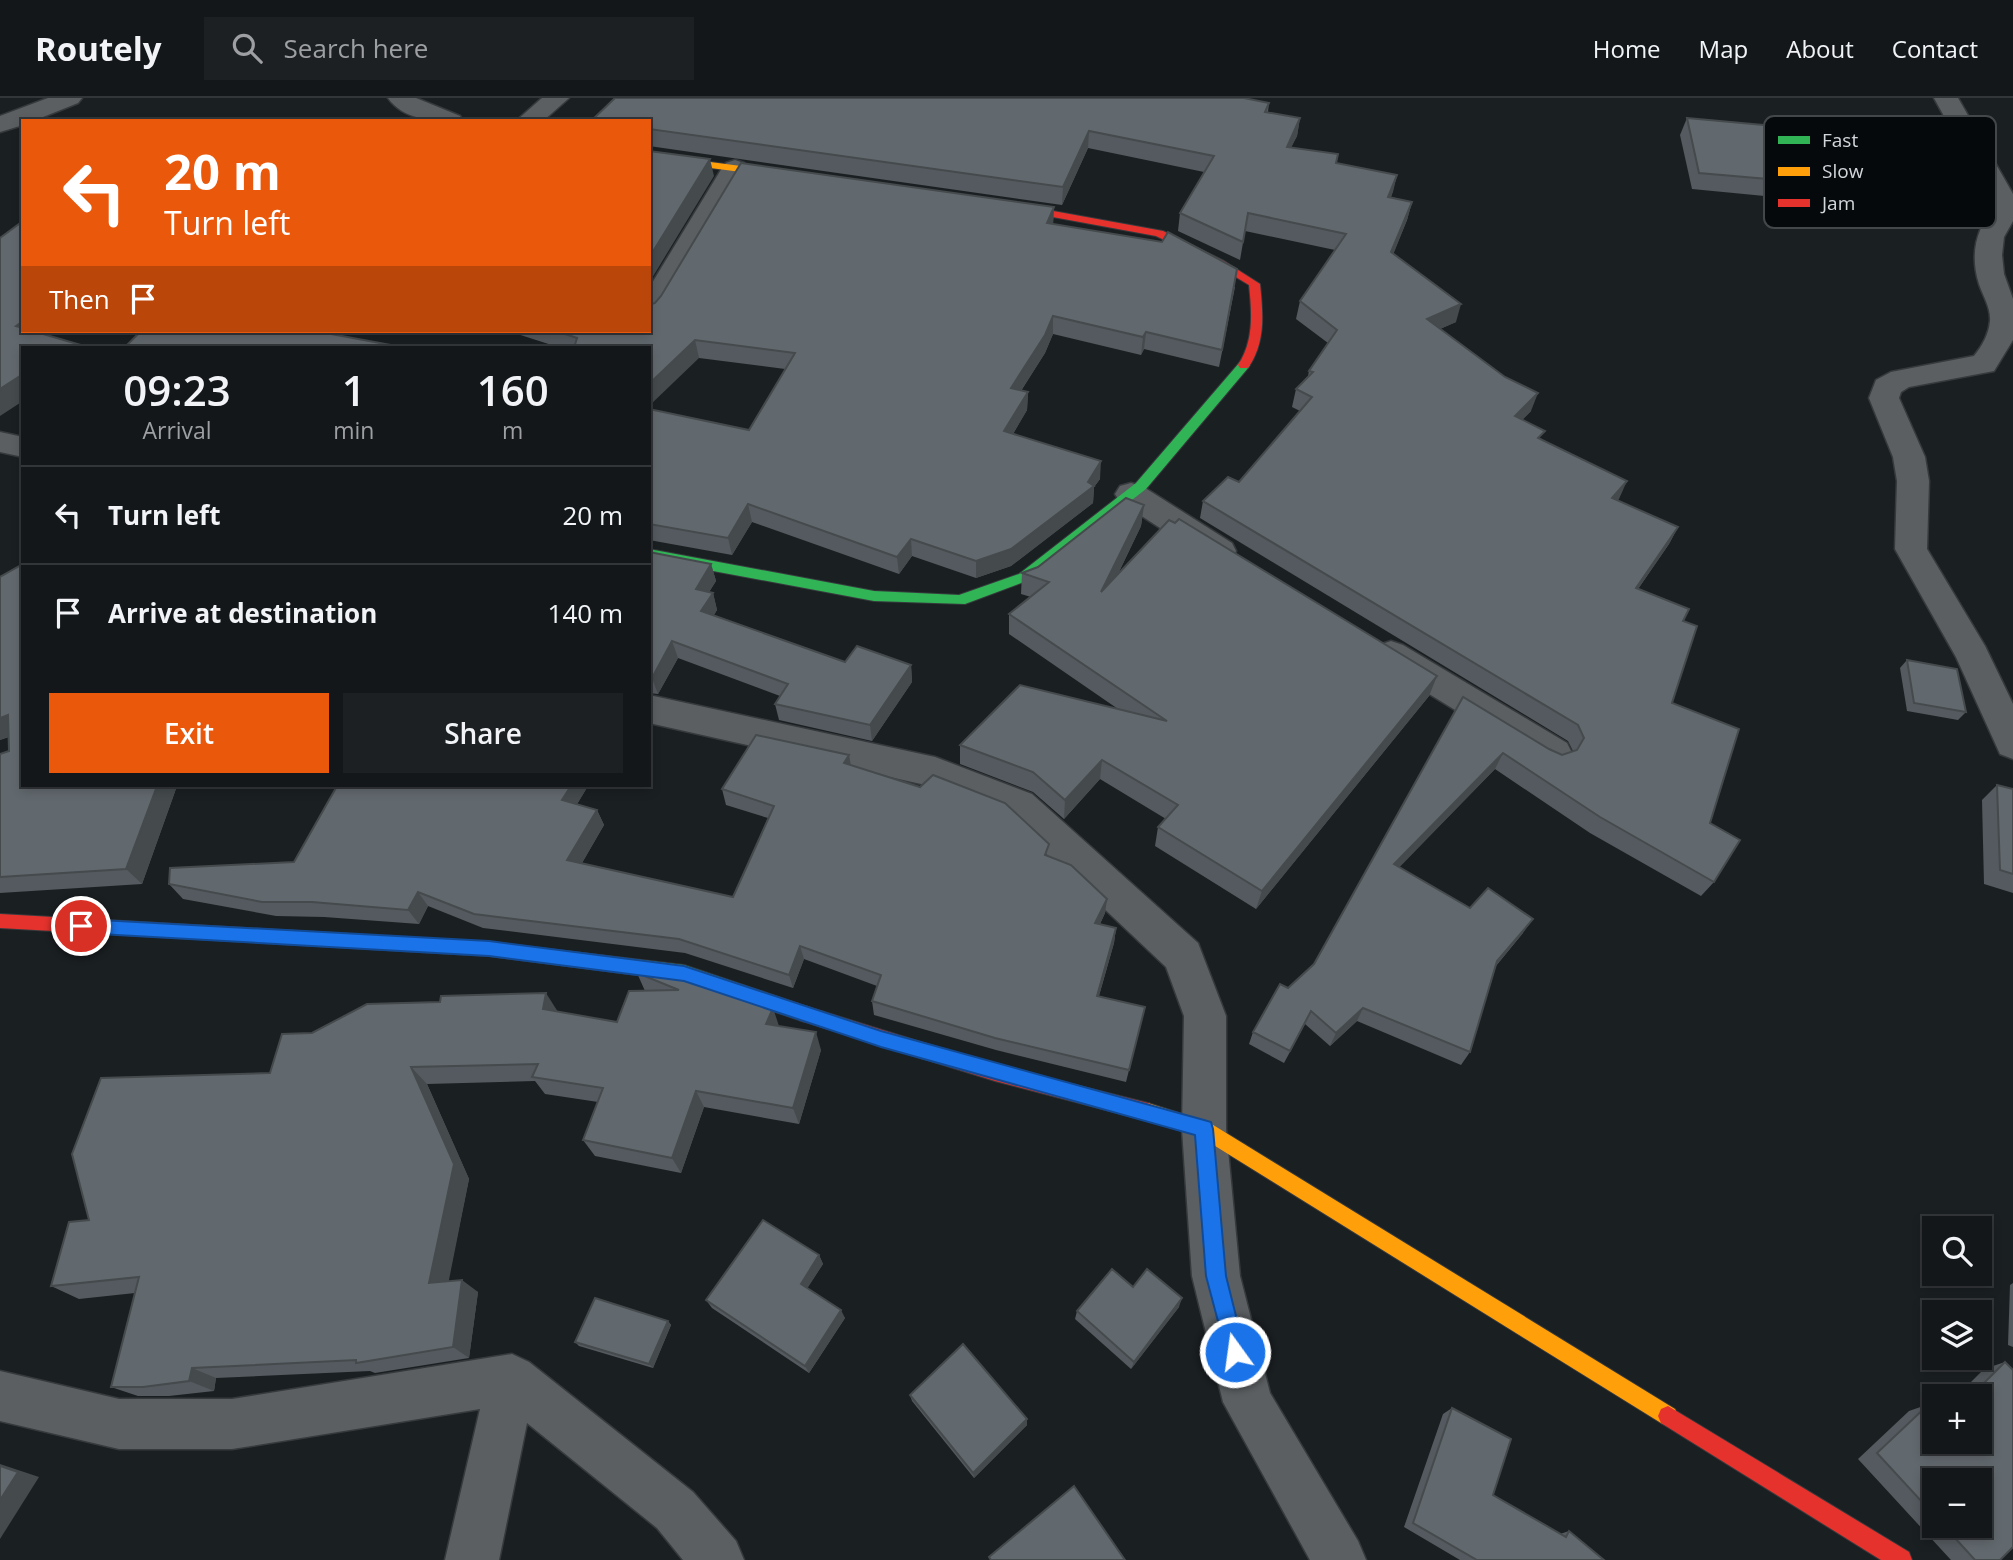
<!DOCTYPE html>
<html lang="en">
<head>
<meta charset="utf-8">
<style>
	body { margin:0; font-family:"Open Sans",sans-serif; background:#1d2023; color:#f1f3f6; height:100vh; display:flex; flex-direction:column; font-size:26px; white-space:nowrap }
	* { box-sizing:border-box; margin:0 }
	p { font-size:23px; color:#9d9fa2 }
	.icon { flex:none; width:38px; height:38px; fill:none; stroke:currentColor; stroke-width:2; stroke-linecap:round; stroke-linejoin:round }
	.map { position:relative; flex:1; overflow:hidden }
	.drawer { position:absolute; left:21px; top:248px; width:630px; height:441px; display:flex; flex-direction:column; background:#14171a; border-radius:0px; box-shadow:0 4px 10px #0003,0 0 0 2px #333639 }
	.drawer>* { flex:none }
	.top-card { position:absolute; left:21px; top:21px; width:630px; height:214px; border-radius:0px; box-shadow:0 4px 10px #0003,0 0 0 2px #333639; background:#ea580c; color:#fff; overflow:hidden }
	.controls { position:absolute; left:1922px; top:1118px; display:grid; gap:14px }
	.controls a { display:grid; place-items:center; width:70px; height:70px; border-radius:0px; background:#14171a; box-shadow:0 4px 10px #0003,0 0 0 2px #333639; font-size:35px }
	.pin { position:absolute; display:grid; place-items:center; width:60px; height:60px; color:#fff; margin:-30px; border:4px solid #fff; border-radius:50%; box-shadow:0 2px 7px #0007 }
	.me { position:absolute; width:77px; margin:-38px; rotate:346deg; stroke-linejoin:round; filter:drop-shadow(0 0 5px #0008) }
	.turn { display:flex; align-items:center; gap:24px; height:147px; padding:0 28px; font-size:32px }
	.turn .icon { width:91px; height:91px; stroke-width:2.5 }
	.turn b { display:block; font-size:49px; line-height:60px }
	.then { display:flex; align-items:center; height:66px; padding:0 28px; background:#0003; gap:14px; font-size:26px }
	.eta { display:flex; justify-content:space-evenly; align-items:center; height:119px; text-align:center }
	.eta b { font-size:42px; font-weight:600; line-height:49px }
	.button { display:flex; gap:14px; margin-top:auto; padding:14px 28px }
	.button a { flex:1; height:80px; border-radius:0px; background:#ea580c; color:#fff; font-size:28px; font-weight:600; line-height:80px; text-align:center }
	.button a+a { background:#1d2023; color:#f1f3f6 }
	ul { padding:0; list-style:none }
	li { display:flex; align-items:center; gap:21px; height:98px; padding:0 28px; border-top:2px solid #333639 }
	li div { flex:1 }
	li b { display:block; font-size:26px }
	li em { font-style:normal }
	header { display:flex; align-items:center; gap:42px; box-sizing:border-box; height:98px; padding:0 35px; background:#14171a; border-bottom:2px solid #333639 }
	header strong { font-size:33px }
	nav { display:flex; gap:38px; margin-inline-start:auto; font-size:24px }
	.search { width:490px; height:63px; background:#1d2023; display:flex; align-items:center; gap:18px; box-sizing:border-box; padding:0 24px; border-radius:0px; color:#9d9fa2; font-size:26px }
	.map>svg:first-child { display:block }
</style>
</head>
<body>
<header>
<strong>Routely</strong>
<div class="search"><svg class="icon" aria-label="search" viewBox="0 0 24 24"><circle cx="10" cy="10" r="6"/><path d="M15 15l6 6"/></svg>Search here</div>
<nav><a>Home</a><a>Map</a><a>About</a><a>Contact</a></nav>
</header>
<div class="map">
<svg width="2013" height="1462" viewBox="0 0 2013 1462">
	<rect width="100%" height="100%" fill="#1a1f22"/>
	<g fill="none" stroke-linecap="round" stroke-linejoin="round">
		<g stroke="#373a3d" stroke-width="3">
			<g id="street">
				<polygon points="48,0 82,0 78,5 33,23 23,23 23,27 0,34 0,18"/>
				<path d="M388,0H416L460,18L463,23C437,23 405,24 388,0Z"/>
				<polygon points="542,0 569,0 543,23 516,23"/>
				<path d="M1934,0H1958L2013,96V123L2004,139L2002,157L2004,176L2013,201V242L1994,273L1909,289L1901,294L1899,300L1925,359L1929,383L1927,451L1985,548L2013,606V661L2000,656L1956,559L1895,451L1897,383L1893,359L1869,300L1876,282L1891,274L1974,258C1982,248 1989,236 1990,223C1991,210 1983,198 1979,186C1970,158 1975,128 1997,109L1990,101Z"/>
				<polygon points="735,62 744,65 748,70 663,214 659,220 649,223 649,190 722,70 726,65"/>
				<polygon points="0,334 23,339 23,359 0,354"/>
				<polygon points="1131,385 1142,388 1232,445 1236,453 1232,461 1220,465 1208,461 1120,404 1115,396 1120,388"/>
				<polygon points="1391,543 1403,547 1567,645 1572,655 1567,665 1554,670 1541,665 1379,565 1373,556 1379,547"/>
				<polygon points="649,597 935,659 1032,696 1198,845 1226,918 1226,1031 1240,1178 1270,1295 1358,1443 1366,1462 1310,1462 1223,1304 1192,1178 1182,1031 1184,918 1166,869 1006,718 930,688 649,625"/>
				<polygon points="512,1256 529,1264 693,1394 736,1443 744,1462 683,1462 657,1430 527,1325 499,1462 445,1462 480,1311 232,1351 119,1351 0,1323 0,1273 119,1301 232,1301"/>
			</g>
		</g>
		<g stroke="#373a3d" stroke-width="2">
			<g id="fast">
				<polygon points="1244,263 1250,267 1248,270 1146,391 1029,482 965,506 874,503 649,461 649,451 874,493 959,497 1019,476 1136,385 1240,264"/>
				<polygon points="264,831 489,844 684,867 805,908 811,910 814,916 811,922 805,924 684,883 489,858 264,845 258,843 256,838 258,833"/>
			</g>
		</g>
		<g stroke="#373a3d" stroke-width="2">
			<g id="slow">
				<polygon points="649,56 788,74 793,77 788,80 649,62"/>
				<polygon points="1148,1005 1210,1025 1675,1311 1678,1318 1675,1325 1668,1328 1661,1325 1199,1038 1142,1020 1139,1014 1142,1008"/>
			</g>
		</g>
		<g stroke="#373a3d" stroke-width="2">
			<g id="jam">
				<path d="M1003,104L1163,133L1224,163L1260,186C1263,216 1266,244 1248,270H1240L1238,267C1254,243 1252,215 1249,187L1216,167L1156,138L999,109L998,107Z"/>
				<polygon points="0,816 264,831 270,833 272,838 270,843 264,845 0,830"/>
				<polygon points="805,908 995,967 1148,1005 1154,1008 1157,1014 1154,1020 1148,1023 995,983 799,922 796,916 799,910"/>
				<polygon points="1668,1308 1909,1454 1912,1462 1881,1462 1661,1325 1658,1318 1661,1311"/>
			</g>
		</g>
		<use href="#street" fill="#5b5f61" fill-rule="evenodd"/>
		<use href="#fast" fill="#30b455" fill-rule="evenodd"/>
		<use href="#slow" fill="#ff9f0a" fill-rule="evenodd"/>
		<use href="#jam" fill="#e5322d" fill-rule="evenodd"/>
	</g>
	<g fill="#545a5f" fill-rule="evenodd">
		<polygon points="1269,5 1268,14 1300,20 1297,38 1291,49 1336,65 1397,77 1391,99 1412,104 1407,122 1393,156 1456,224 1440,231 1531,313 1522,322 1541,341 1619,401 1617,402 1678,429 1669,446 1638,491 1683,523 1672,605 1710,725 1714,784 1701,798 1590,735 1495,671 1399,769 1470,810 1523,835 1496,868 1470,954 1461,967 1357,923 1330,948 1305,926 1284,965 1249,946 1253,934 1288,890 1314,866 1463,599 1549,651 1562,657 1573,653 1568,643 1200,420 1203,403 1239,384 1300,313 1292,309 1296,291 1308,278 1309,273 1328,245 1296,221 1300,203 1335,152 1245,133 1240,162 1178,133 1180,115 1204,74 1088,50 1062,107 649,48 649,23"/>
		<polygon points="1687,20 1837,87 1828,104 1692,91 1680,37"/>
		<polygon points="1054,109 1053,126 1235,189 1219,269 1144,251 1141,257 1053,236 1045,255 1021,293 1028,294 1027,312 1013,336 1100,381 1094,389 1093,405 1011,468 976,480 912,458 899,476 752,424 732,457 649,442 649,311 749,332 785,271 699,260 649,250 561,250 508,233 623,233 622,235 646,234 650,221 649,207"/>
		<polygon points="1144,407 1141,428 1118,476 1437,578 1429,598 1256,811 1155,748 1158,729 1166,721 1100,681 1064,721 1033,694 960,666 960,647 1118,611 1009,536 1009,516 1031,499 1021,496 1022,475 1038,469"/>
		<polygon points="649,454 711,466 716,483 709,494 713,495 717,512 714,517 845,564 911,567 912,584 872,643 779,622 775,606 780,598 678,560 658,596 649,595"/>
		<polygon points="0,479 23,688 177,688 142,786 0,795 0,656 9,653 9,639 0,642"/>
		<polygon points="1907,562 1966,614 1958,622 1907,613 1900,570"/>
		<polygon points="851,667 1048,758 1107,801 1105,815 1100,826 1116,830 1114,845 1099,898 1145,909 1126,984 996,952 874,917 872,903 877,888 804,861 793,890 685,855 483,830 428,808 419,826 324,819 276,818 183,801 169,786 294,764 337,688 588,688 577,706 597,712 604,727 582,765 733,799 768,720 726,707 722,691"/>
		<polygon points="1997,687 2013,691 2013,795 1984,786 1982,702"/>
		<polygon points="637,875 778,928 821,952 799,1026 704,1009 681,1075 595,1058 583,1042 598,1004 545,996 535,983 427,986 469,1081 448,1183 478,1194 469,1260 375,1275 370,1273 216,1280 214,1293 169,1298 138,1298 111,1289 135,1195 79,1201 51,1188 89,1122 270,975 312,935 558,914 617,924 645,893"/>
		<polygon points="819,1157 823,1166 807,1190 845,1220 809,1275 712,1210 706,1202"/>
		<polygon points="2013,1185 2013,1249 2008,1247 2010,1187"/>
		<polygon points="1133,1189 1179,1209 1131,1271 1075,1221 1077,1213"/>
		<polygon points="668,1223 671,1227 653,1270 579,1248 575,1244"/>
		<path d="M2005,1264L2000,1462H1951L1858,1361L1909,1313L1929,1306L1934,1344L1979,1298H1957L1984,1271ZM1934,1382L1979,1428H1934Z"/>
		<polygon points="910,1297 1027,1327 974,1380 912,1303"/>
		<polygon points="1452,1310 1493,1397 1560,1436 1569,1433 1604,1462 1460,1462 1404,1429 1443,1316"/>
	</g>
	<g fill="#454a4d">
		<polygon points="1300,20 1297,38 1283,66 1287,49"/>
		<polygon points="1089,33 1088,50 1062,107 1063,89"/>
		<polygon points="710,61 714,78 649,185 649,160"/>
		<polygon points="1397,77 1393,94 1384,117 1388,99"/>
		<polygon points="1412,104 1407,122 1387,172 1391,154"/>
		<polygon points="1054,109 1053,127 1047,125"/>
		<polygon points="1461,206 1456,224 1421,239 1427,221"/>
		<polygon points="1053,218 1053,236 1045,255 1011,308 1011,290"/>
		<polygon points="23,223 23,233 47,233 28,245 16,228"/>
		<polygon points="1146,234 1144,251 1141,257 1143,239"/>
		<polygon points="695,242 699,260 649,308 649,286"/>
		<polygon points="23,276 23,303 0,318 0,291"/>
		<polygon points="1028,294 1027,312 1004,351 1004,333"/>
		<polygon points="1538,295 1531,313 1508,336 1515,318"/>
		<polygon points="1101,363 1100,381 1094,389 1093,405 1011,468 976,480 976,463 1088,384"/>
		<polygon points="1627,383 1619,401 1604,417 1612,400"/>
		<polygon points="748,406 752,424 732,457 728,440"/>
		<polygon points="1144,407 1141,428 1099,515 1101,494"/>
		<polygon points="1678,429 1669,446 1627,507 1636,490"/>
		<polygon points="911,441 912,458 899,476 897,459"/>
		<polygon points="711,466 716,483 701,507 696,491"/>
		<polygon points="713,495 717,512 705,529 701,513"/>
		<polygon points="672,543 678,560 658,596 652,580"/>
		<polygon points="911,567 912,584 872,643 870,627"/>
		<polygon points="1437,578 1429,598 1256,811 1262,793"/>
		<polygon points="8,617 23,633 0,642 0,620"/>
		<polygon points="1503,655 1495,671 1388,781 1394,766"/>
		<polygon points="849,657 852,673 844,665"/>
		<polygon points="1102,662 1100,681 1064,721 1065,702"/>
		<polygon points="157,688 177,688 142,786 126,771"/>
		<polygon points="571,688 588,688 570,718 562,702"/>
		<polygon points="597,712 604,727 575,777 567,762"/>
		<polygon points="418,794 428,808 419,826 408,812"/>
		<polygon points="1107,801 1105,815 1094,839 1095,825"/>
		<polygon points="1533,821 1523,835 1488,877 1497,863"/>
		<polygon points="1116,830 1114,845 1095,911 1097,898"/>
		<polygon points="800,848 804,861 793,890 789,877"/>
		<polygon points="546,895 558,914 543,911"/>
		<polygon points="773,910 779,928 766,926"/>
		<polygon points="1363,910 1357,923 1330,948 1336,935"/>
		<polygon points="816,934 821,952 799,1026 793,1010"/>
		<polygon points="411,969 427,986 469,1081 446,1197 429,1185"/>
		<polygon points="696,993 704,1009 681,1075 672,1060"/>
		<polygon points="819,1157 823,1166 805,1194 801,1186"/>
		<polygon points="462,1182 478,1194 469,1260 453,1249"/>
		<polygon points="1182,1200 1179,1209 1131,1271 1134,1264"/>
		<polygon points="841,1212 845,1220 809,1275 805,1268"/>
		<polygon points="668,1223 671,1227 653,1270 649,1266"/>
		<polygon points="192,1270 216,1280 214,1293 189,1283"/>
		<polygon points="1027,1321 1027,1327 974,1380 973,1375"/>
		<polygon points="0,1366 39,1379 0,1441"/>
	</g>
	<g fill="#62696e" stroke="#454a4d" stroke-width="2">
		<polygon points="615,0 1244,0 1269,5 1265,14 1300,20 1287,49 1338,56 1336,65 1397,77 1388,99 1412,104 1391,154 1461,206 1427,221 1505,279 1538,295 1515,318 1545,333 1538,340 1627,383 1612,400 1678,429 1636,490 1689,511 1683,523 1697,528 1672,605 1739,631 1710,725 1740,742 1714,784 1600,719 1503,655 1394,766 1470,810 1488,790 1533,821 1497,863 1470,954 1363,910 1336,935 1311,913 1290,953 1253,934 1280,886 1288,890 1314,866 1463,599 1549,651 1562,657 1577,652 1584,640 1578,627 1203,403 1228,379 1239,384 1312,299 1296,291 1313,274 1309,273 1337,232 1300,203 1346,136 1248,115 1243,144 1180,115 1214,58 1089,33 1063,89 649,31 649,23 591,23"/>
		<polygon points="1687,20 1819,32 1837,87 1699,75"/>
		<polygon points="649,53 710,61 649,160"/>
		<polygon points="741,65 1054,109 1047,125 1162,144 1168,134 1237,171 1222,252 1146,234 1143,239 1053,218 1045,237 1011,290 1028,294 1004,333 1101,363 1088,384 1094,388 1011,451 976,463 911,441 897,459 748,406 728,440 649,426 649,311 749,332 795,255 695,242 649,286 649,250 574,250 577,240 556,233 614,233 616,235 646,234 646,233 649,233 649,223 651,216 649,213 649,207 655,205 661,198"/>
		<polygon points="23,123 23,223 16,228 23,230 23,233 33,233 91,250 23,250 23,276 0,291 0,140"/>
		<polygon points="141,233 315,233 407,250 124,250"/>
		<polygon points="1126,400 1144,407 1101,494 1169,422 1175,425 1179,421 1437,578 1262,793 1158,729 1178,707 1102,662 1065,702 1033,674 960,647 1020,587 1167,623 1009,516 1049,484 1022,475 1038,469"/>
		<polygon points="649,454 711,466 696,491 713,495 701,513 845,564 857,548 911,567 870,627 775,606 788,586 672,543 652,580 649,580"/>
		<polygon points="23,466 23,688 157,688 126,771 0,779 0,656 9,653 8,617 0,620 0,479"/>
		<polygon points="1907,562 1957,571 1966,614 1914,605"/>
		<polygon points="756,637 849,657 844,665 920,689 933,677 1005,705 1049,746 1045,757 1071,767 1107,801 1095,825 1116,830 1097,898 1145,909 1129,972 995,940 872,903 881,877 800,848 789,877 679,841 474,816 418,794 408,812 312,804 262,804 169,786 170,770 294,764 337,688 571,688 562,702 597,712 567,762 733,799 774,708 722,691"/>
		<polygon points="1997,687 2013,691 2013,776 2000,772"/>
		<polygon points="638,872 675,877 773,910 766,926 816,934 793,1010 696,993 672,1060 583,1042 603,990 532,979 538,966 411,969 454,1066 429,1185 462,1182 453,1249 356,1265 356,1262 192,1270 189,1283 143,1289 111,1289 139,1179 51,1188 69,1124 89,1122 72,1056 101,980 270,975 282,936 312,935 367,906 440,904 441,898 546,895 543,911 617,924 629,893 679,892 637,875"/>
		<polygon points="763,1122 819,1157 801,1186 841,1212 805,1268 706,1202"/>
		<polygon points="1112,1171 1133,1189 1147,1171 1182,1200 1134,1264 1077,1213"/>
		<polygon points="595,1200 668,1223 649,1266 575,1244"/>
		<polygon points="963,1246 1027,1321 973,1375 910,1297"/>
		<polygon points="2005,1264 2013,1272 2013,1449 2000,1462 1975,1462 1944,1428 1979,1428 1979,1382 1934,1382 1934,1417 1877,1355 1929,1306 1934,1312 1934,1344 1979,1344 1979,1298 1971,1298"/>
		<polygon points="1452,1310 1511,1341 1493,1397 1566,1439 1569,1433 1604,1462 1477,1462 1413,1425"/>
		<polygon points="0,1368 18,1374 0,1402"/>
		<polygon points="1074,1388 1125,1462 991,1462 989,1459"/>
	</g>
	<polygon fill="#1a73e8" stroke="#114b97" stroke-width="2" points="81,821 489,843 684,868 881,933 1204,1022 1211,1024 1213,1031 1226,1178 1245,1254 1242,1261 1235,1264 1228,1261 1206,1178 1195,1037 881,949 684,883 489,858 81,835 75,833 73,828 75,823"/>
	<rect x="1764" y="18" width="232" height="112" rx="10" fill="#06090c" stroke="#43474a" stroke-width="2"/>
	<rect x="1778" y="38" width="32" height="8" fill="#30b455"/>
	<rect x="1778" y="69" width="32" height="9" fill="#ff9f0a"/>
	<rect x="1778" y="101" width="32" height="8" fill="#e5322d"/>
	<g font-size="19" fill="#d2d7dc">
		<text x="1822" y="49">Fast</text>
		<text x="1822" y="80">Slow</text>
		<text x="1822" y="112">Jam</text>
	</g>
</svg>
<div class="controls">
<a><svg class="icon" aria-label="search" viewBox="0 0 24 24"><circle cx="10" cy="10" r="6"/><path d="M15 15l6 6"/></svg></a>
<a><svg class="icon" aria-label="layers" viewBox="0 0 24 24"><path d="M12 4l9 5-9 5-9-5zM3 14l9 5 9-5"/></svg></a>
<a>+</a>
<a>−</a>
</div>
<div class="pin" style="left:81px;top:828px;background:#d93025"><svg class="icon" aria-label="arrive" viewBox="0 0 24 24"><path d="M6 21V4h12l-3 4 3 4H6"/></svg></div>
<svg class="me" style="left:1235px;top:1254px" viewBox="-20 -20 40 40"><circle r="17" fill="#1a73e8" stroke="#fff" stroke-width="3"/><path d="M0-11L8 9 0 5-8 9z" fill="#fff"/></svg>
<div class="top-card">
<div class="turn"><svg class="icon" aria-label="left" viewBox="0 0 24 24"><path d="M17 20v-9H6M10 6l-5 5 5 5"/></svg><div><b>20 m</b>Turn left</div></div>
<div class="then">Then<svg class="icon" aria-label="arrive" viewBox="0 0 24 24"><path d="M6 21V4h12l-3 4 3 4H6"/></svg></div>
</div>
<section class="drawer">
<div class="eta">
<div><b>09:23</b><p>Arrival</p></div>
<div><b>1</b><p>min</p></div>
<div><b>160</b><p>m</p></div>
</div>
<ul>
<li><svg class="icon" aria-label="left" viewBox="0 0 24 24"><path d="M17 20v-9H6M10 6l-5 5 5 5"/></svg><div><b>Turn left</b></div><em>20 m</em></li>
<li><svg class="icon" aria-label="arrive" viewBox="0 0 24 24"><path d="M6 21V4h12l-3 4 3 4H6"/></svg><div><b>Arrive at destination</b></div><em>140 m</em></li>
</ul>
<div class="button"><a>Exit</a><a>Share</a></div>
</section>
</div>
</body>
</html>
